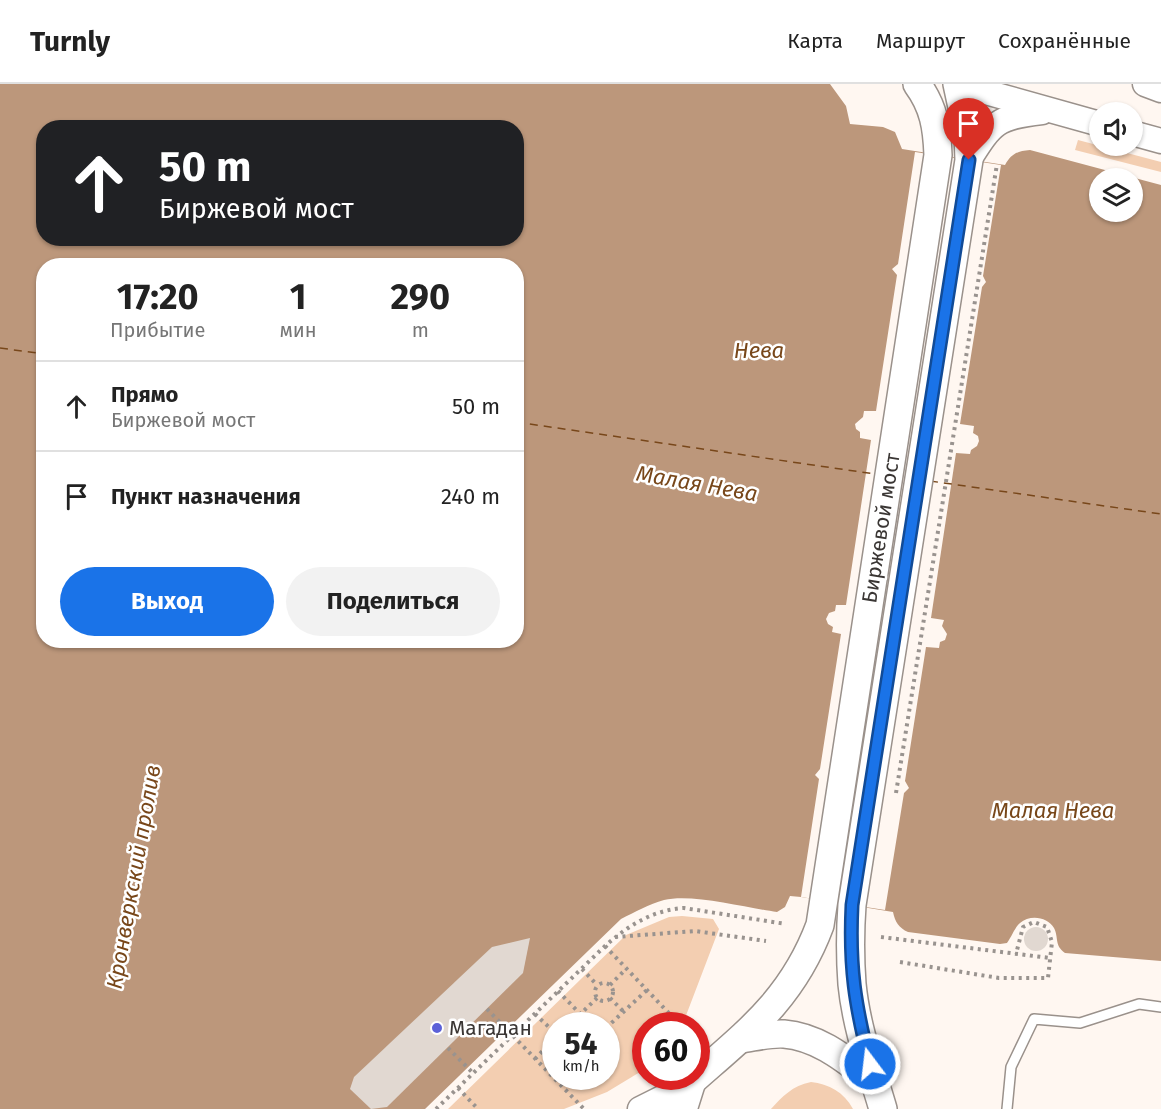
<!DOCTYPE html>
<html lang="ru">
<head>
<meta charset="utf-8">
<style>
	body { margin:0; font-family:"Fira Sans",sans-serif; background:#f2f2f2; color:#222; height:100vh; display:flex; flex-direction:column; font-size:22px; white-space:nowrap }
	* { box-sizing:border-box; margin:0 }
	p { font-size:20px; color:#767676 }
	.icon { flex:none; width:33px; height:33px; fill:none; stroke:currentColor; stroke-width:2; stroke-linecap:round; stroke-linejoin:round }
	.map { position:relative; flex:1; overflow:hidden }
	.side { position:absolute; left:36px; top:174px; width:488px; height:390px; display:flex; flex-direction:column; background:#fff; border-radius:24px; box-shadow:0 2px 4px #0004 }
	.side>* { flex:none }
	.hud { position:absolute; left:36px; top:36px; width:488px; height:126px; border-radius:24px; box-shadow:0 2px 4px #0004; background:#202124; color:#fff; overflow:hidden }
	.fabs { position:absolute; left:1089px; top:18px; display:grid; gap:12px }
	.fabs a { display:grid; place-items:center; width:54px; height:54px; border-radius:50%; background:#fff; box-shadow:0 2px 4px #0004; font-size:30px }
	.speed { position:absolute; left:542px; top:928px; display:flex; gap:12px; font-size:30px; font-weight:700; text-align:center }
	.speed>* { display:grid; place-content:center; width:78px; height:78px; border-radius:50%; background:#fff; box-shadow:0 2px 4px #0004; line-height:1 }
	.speed small { font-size:15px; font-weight:400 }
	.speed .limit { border:9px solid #d22; background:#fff; color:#111 }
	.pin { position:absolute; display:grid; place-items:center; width:51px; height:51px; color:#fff; margin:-62px -26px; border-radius:50% 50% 50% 0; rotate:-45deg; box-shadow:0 0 6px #0007 }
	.pin .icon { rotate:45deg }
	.me { position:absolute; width:66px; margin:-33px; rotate:345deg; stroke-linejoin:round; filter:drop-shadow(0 0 4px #0008) }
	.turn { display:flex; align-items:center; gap:21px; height:126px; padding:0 24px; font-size:27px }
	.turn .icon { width:78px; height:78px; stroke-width:2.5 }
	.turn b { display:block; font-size:42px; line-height:51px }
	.eta { display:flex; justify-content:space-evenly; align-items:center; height:102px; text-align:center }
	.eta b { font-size:36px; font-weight:700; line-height:42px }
	.action { display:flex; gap:12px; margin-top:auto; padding:12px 24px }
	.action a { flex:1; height:69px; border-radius:36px; background:#1a73e8; color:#fff; font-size:24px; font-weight:700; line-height:69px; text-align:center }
	.action a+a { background:#f2f2f2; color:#222 }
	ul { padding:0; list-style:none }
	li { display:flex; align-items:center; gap:18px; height:90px; padding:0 24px; border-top:2px solid #e0e0e0 }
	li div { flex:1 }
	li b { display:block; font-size:22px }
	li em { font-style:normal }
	header { display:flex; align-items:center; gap:36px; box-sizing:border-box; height:84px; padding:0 30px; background:#fff; border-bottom:2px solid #e0e0e0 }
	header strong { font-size:28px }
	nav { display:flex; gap:33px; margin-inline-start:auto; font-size:21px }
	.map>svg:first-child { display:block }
</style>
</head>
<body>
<header>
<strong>Turnly</strong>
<nav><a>Карта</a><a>Маршрут</a><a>Сохранённые</a></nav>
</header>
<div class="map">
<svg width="1161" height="1025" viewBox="0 0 1161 1025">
	<rect width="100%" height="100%" fill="#fff7f1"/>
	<g fill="#f3ceb1" fill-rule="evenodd">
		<polygon points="1078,56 1161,78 1161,88 1075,66"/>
		<path d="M682,832L713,835L719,845L682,942H645V985L607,1008L564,1025H448L626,851L669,833ZM555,942H606V993H555Z"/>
		<path d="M811,998C829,1000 844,1008 853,1025H771C783,1012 792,1002 811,998Z"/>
	</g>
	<path fill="#bc977b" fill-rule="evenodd" d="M0,0H830L846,22L850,40L883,43L895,48L902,65L1005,81C1011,70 1017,67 1030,66L1161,101V877L1065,869C1054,861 1059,854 1054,844C1048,833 1030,830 1020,839C1015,843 1012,852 1007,859L1000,860L908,848C899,844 895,838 893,828L801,813L790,812L785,823L777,828C747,824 692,809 664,816C649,820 635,828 621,835L425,1025H0ZM44,44H516V154H44ZM1100,94H1132V128H1100ZM44,182H516V556H44Z"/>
	<polygon fill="#fff7f1" points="915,68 1001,81 983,192 986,198 982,203 960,340 974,342 973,349 978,352 979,357 977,362 971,366 970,370 956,369 931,534 944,536 942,542 947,550 945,556 940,558 939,564 926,563 905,697 909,704 904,709 885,826 801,813 819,695 815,691 820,685 841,550 832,548 833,543 828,540 826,535 829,529 835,527 836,521 846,521 871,356 860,354 860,348 856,345 855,340 863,333 864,327 876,327 897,191 892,185 898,180"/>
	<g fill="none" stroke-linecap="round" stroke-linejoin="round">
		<g stroke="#78471a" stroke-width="1.5" stroke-dasharray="8 6" stroke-linecap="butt">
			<polyline points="0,264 44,270"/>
			<polyline points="516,338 875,390"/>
			<polyline points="930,397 1161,430"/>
		</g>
	</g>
	<g fill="#e1d8d1">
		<circle cx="1036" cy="855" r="12"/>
		<polygon points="530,854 523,889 387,1023 371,1025 350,1005 354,993 492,863"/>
	</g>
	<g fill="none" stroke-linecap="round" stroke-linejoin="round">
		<g stroke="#9a918b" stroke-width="12">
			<polyline id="service" points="1007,1025 1011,983 1034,935 1080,939 1139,920 1161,923"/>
		</g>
		<g stroke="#9a918b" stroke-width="21">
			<polyline id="minor" points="688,1025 698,993"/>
		</g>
		<g stroke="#9a918b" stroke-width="27">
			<g id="secondary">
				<polyline points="957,0 1100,40"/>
				<polyline points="1145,0 1161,6"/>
				<polyline points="1132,49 1161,57"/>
				<path d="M969,76C992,39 997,33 1042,28"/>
				<polyline points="640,1025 678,1006"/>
			</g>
		</g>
		<g stroke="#9a918b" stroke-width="30">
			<g id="primary">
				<path d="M741,955C755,953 770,949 784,950C820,953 847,977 875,998"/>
				<path d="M662,1025C726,962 787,930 820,841L938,71C937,44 934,23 917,0"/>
				<path d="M883,1025C871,984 856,942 852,900C850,873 850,848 852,821L969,76L968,51L957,0"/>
			</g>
		</g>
		<g stroke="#99938f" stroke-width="4" stroke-dasharray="3 4.5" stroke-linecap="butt">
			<polyline points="896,709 997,80"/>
			<polyline points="615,853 695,847 766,857"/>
			<polyline points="881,853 1050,874"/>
			<polyline points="605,862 681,942"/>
			<polyline points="900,878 999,894 1048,894 1052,858 1047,843 1034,838 1023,843 1016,870"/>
			<polyline points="582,885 597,901"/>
			<circle cx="604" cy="908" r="9"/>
			<polyline points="610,901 626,885"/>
			<polyline points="558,907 592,942"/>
			<polyline points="610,914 624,928"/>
			<polyline points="487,925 584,1025"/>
			<polyline points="535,930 552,946"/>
			<polyline points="568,942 597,914"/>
			<polyline points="555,944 549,952 551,958 555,961"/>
			<polyline points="606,944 647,906"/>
			<polyline points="448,964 473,989"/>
			<polyline points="535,975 551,958"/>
			<polyline points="458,1004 478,1025"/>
			<path d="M436,1025L605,862C628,842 652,826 684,824L786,840"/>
		</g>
		<use href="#service" stroke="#fff" stroke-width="9"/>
		<use href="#minor" stroke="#fff" stroke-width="18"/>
		<use href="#secondary" stroke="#fff" stroke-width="24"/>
		<use href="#primary" stroke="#fff" stroke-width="27"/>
	</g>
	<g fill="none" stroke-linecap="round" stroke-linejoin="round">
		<g stroke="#114b97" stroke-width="15">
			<path id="route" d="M870,980C855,921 849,883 852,821L969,76"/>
		</g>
		<use href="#route" stroke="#1a73e8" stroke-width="10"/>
	</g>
	<circle fill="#5c61d8" stroke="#fff" stroke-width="2" cx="437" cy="944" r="6"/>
	<g text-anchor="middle" stroke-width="5" stroke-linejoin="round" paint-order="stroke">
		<g font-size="21" fill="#3a3634" stroke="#fff">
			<text transform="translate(881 444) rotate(-81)" y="7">Биржевой мост</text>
		</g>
		<g font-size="21" fill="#3a3634" stroke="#fff" text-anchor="start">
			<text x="449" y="951">Магадан</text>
		</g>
		<g font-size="22" font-style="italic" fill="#78471a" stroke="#fff">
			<text x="759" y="274">Нева</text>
			<text transform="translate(697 399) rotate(10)" y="8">Малая Нева</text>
			<text x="1053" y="734">Малая Нева</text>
			<text transform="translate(133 793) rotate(-80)" y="8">Кронверкский пролив</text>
		</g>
	</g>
</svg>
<div class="fabs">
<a><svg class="icon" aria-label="sound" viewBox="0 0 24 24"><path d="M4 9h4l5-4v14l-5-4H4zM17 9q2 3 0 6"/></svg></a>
<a><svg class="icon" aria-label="layers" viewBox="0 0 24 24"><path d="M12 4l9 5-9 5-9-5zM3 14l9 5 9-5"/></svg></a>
</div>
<div class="speed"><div>54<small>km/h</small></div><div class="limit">60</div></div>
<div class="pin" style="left:969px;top:76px;background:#d93025"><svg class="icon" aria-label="arrive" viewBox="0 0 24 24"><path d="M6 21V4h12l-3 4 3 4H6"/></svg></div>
<svg class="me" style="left:870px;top:980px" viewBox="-20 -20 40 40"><circle r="17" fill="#1a73e8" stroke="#fff" stroke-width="3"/><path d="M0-11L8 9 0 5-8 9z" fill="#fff"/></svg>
<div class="hud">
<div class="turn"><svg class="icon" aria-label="ahead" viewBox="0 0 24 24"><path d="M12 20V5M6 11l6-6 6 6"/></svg><div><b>50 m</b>Биржевой мост</div></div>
</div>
<section class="side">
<div class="eta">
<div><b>17:20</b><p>Прибытие</p></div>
<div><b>1</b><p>мин</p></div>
<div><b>290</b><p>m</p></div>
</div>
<ul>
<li><svg class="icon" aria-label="ahead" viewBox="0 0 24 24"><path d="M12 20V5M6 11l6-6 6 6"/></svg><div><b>Прямо</b><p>Биржевой мост</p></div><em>50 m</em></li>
<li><svg class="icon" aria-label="arrive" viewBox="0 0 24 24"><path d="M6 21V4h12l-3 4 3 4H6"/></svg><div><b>Пункт назначения</b></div><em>240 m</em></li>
</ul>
<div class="action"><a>Выход</a><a>Поделиться</a></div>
</section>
</div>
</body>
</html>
